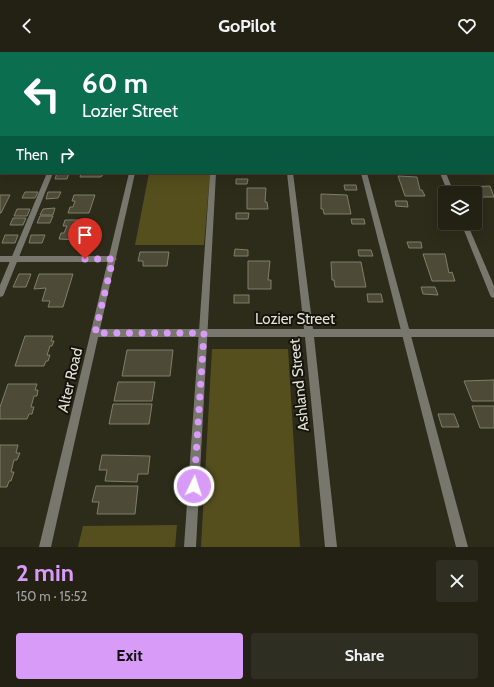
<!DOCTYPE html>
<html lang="en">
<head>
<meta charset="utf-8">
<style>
	body { margin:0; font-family:Cabin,sans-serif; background:#2e2e22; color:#f1f3f6; height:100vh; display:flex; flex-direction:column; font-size:15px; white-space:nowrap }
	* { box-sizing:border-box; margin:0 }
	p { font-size:13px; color:#a2a3a0 }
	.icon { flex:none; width:22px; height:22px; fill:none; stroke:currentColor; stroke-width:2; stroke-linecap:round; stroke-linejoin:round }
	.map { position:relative; height:495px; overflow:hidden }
	.panel { display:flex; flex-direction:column; background:#222114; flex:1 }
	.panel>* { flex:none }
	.guide { position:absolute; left:0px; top:0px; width:494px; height:122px; box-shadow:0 4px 16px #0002,0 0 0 1px #3f3e34; background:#0b6e4f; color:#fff; overflow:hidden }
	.controls { position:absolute; left:438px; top:134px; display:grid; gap:8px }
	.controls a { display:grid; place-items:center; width:44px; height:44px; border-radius:4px; background:#222114; box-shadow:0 4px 16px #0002,0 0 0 1px #3f3e34; font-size:20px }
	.pin { position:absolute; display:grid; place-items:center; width:34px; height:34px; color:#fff; margin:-41px -17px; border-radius:50% 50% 50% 0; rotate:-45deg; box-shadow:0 0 4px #0007 }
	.pin .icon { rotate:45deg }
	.me { position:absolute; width:44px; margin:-22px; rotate:4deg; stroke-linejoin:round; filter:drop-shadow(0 0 3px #0008) }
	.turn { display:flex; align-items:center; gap:14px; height:84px; padding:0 16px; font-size:18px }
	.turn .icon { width:52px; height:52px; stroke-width:2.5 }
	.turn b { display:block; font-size:28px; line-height:34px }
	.then { display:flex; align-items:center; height:38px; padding:0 16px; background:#0003; gap:8px; font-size:15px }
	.round { display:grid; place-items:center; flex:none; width:42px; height:42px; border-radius:4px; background:#2e2e22 }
	.overview { display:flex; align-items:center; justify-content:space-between; height:68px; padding:0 16px }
	h1 { font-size:24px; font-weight:800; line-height:30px; color:#d89bf8 }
	.cta { display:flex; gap:8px; margin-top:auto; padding:8px 16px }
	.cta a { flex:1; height:46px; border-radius:4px; background:#d89bf8; color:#111; font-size:16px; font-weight:800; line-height:46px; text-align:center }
	.cta a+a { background:#2e2e22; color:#f1f3f6 }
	header { display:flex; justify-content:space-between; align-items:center; height:52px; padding:0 16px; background:#222114; font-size:18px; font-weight:800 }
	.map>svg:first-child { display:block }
</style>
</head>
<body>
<header><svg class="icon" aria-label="back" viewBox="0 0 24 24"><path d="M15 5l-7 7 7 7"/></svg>GoPilot<svg class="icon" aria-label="heart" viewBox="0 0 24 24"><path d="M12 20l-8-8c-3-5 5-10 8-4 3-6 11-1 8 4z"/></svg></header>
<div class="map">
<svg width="494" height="495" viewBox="0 0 494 495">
	<rect width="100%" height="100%" fill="#2d2c1a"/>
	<g fill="#554f1e">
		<polygon points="149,121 210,121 204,193 135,193"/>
		<polygon points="212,297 288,297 300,495 201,495"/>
		<polygon points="177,473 175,495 78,495 83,474"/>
	</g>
	<g fill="#4d4b38" stroke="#807e6a">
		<polygon points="57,121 69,121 67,127 55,127"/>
		<polygon points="81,121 104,121 101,125 80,125"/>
		<polygon points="398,124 417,125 420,138 422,138 425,144 405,144"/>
		<polygon points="236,127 248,127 247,132 236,132"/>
		<polygon points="344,133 356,133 357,138 345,138"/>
		<polygon points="490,134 494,145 475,145 475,141 471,141 468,135"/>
		<polygon points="247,136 266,136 265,150 267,150 268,157 247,157"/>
		<polygon points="25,140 38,140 35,146 22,146"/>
		<polygon points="48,140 61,140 58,146 46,147"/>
		<polygon points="321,142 347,143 351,162 324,162 323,157 321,157"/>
		<polygon points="0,143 10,143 1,161 0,161"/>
		<polygon points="74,143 95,143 89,161 68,161 70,155 73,155 75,149 72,149"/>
		<polygon points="395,149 407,149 408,155 396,154"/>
		<polygon points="55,156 53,163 40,163 43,157"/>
		<polygon points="17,157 30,157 27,164 14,164"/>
		<polygon points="236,161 249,161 248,167 236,167"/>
		<polygon points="40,164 53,164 50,171 37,171"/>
		<polygon points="13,166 26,166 23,173 10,173"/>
		<polygon points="351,167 364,167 365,172 352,172"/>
		<polygon points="65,168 87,168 81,188 59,187 61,181 64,181 67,174 63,174"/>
		<polygon points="5,183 18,183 15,191 2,191"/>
		<polygon points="31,183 45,183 42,191 29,191"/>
		<polygon points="407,190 421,190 422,196 409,196"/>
		<polygon points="235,197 248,198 248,204 234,204"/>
		<polygon points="358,198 371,198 373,204 359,204"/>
		<polygon points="140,200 169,200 167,214 143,214 143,209 138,209"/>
		<polygon points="423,202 445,202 449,221 452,220 455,229 432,229"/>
		<polygon points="248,209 270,209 268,228 271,228 271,237 248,237"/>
		<polygon points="331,210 361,210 366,235 335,235 334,228 332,228"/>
		<polygon points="19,222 31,222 26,235 13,235"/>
		<polygon points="39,222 73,222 63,255 48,255 50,249 42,249 46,236 34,237"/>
		<polygon points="421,235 435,235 438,243 423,242"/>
		<polygon points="367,242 381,242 383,250 368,250"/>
		<rect x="234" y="243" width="15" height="8"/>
		<polygon points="25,284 53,284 51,289 54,289 52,294 50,294 47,303 50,303 48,309 46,309 44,314 15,314"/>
		<polygon points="127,298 173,298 170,324 122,324"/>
		<polygon points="494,328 494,349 472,349 464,329"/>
		<polygon points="118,330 155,330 152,349 114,349"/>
		<polygon points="8,332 37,332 35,338 38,338 37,344 34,344 31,355 34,355 32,362 29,362 27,367 0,367 0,355"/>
		<polygon points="113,352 152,352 149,372 109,372"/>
		<polygon points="472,354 494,354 494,376 480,376"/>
		<polygon points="438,362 454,362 459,375 442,375"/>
		<polygon points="0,393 18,393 16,401 20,401 17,408 14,408 11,420 14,420 11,429 9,429 7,435 0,435"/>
		<polygon points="102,403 150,404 148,422 138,422 137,430 105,429 107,418 99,418"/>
		<polygon points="96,434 138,434 135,462 97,462 99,450 92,450"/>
	</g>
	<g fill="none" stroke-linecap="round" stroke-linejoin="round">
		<g fill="#78776e" fill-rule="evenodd">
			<rect x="99" y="0" width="4" height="1"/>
			<rect x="218" y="0" width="4" height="1"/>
			<rect x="331" y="0" width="4" height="1"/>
			<rect x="442" y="0" width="4" height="1"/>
			<polygon points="493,84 494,85 494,89 493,89"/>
			<polygon points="47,121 53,121 4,242 3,244 0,245 0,233"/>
			<polygon points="210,121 216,121 196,495 184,495"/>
			<polygon points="361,121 367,121 468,495 456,495"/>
		</g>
		<g fill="#78776e" fill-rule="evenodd">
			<rect x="42" y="0" width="4" height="1"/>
			<rect x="274" y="0" width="4" height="1"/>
			<rect x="390" y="0" width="4" height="1"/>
			<polygon points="1,76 1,81 0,82 0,77"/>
			<polygon points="287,121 293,121 313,277 494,277 494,285 314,285 337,495 325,495 305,285 95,285 92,284 91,281 92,278 95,277 304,277"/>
			<polygon points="440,121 446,121 454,141 448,141"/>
			<polygon points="461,171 467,171 494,234 494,246 491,245 490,243"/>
			<polygon points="0,204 113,204 117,207 113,210 0,210"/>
		</g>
		<g fill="#78776e" fill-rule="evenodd">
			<rect x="157" y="0" width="4" height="1"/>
			<polygon points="129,121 135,121 51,495 39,495"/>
		</g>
	</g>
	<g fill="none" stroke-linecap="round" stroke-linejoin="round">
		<polyline stroke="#d89bf8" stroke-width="7" stroke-dasharray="0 12.6" points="85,207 113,207 95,281 204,281 194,434"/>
	</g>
	<g text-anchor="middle" stroke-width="4" stroke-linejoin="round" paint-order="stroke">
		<g font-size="15" fill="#e3e2d7" stroke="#14140c">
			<text x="295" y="272">Lozier Street</text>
			<text transform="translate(70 328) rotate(-77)" y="5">Alter Road</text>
			<text transform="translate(299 333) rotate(-96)" y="5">Ashland Street</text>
		</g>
	</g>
</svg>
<div class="controls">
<a><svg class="icon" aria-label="layers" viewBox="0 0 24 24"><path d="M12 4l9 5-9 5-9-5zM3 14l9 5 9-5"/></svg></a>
</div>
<div class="pin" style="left:85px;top:207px;background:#d93025"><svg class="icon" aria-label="arrive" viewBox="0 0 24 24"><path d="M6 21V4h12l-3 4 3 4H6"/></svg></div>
<svg class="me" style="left:194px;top:434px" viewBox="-20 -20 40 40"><circle r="17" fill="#d89bf8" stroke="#fff" stroke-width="3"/><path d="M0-11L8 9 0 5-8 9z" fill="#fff"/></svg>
<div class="guide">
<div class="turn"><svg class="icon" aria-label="left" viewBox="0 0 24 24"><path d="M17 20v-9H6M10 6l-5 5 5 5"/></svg><div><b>60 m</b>Lozier Street</div></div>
<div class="then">Then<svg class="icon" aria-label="right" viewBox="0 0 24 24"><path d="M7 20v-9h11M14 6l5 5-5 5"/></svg></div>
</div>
</div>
<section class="panel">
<div class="overview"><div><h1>2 min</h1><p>150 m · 15:52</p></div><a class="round"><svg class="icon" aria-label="close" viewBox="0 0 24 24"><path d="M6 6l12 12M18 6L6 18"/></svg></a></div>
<div class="cta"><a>Exit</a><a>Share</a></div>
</section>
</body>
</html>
